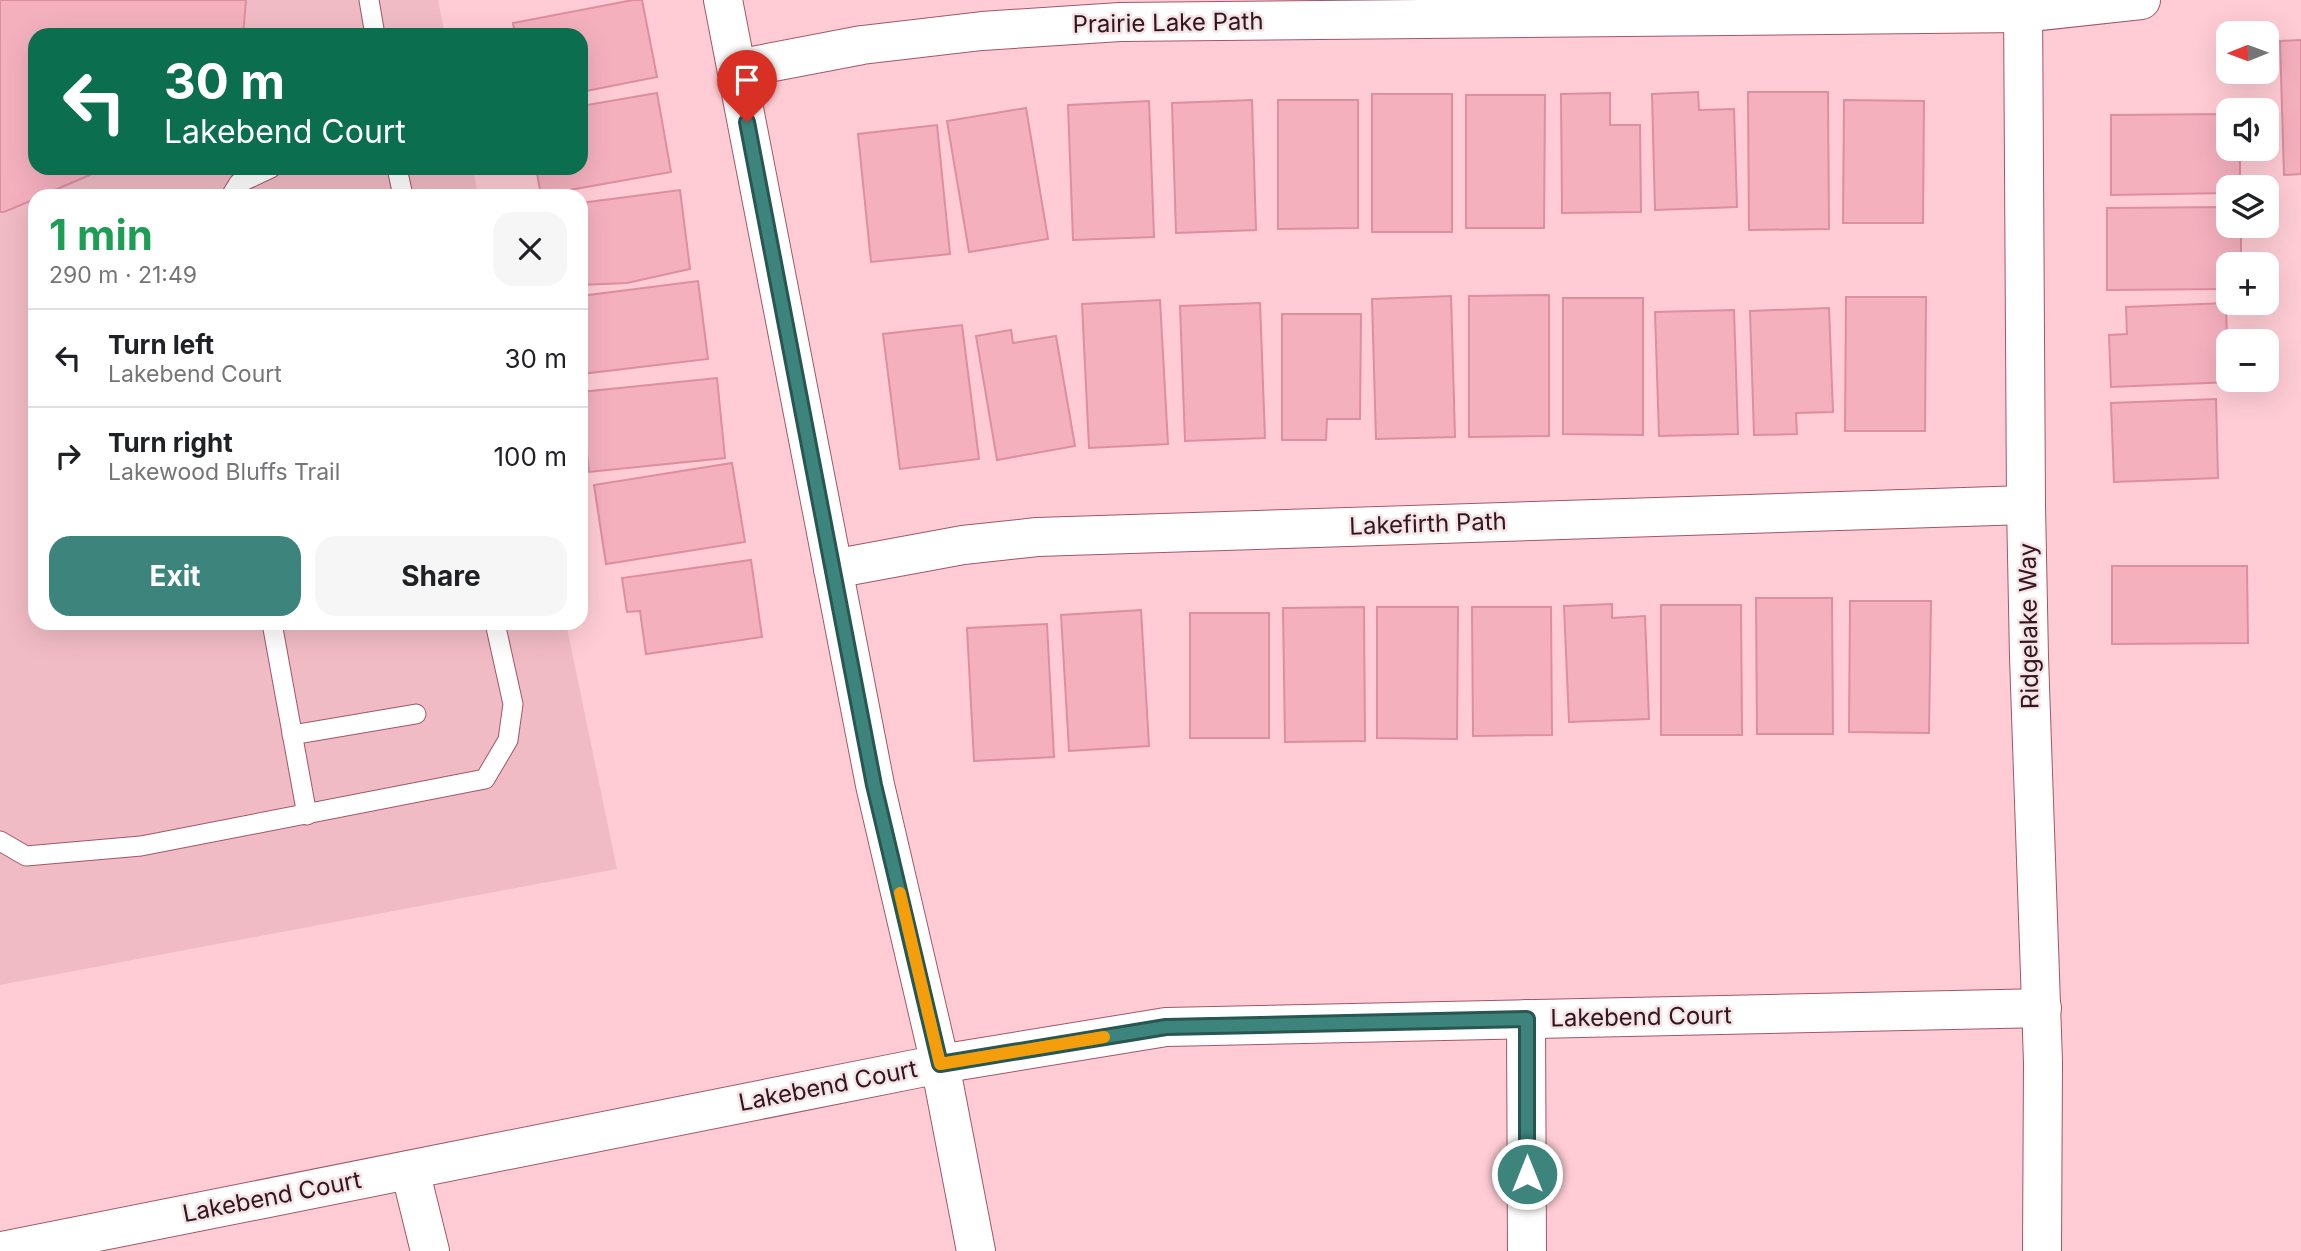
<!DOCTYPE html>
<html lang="en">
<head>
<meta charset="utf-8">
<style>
	body { margin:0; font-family:Inter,sans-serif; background:#f6f6f6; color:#202124; height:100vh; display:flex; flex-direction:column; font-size:26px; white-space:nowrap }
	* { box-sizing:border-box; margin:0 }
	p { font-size:23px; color:#757577 }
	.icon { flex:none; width:38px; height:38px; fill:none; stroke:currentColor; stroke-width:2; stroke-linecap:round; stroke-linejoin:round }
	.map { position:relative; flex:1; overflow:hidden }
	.sheet { position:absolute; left:28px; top:189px; width:560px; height:441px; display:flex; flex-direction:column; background:#fff; border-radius:21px; box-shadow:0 7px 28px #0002 }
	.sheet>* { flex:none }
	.banner { position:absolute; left:28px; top:28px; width:560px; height:147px; border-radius:21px; box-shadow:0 7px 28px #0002; background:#0b6e4f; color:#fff; overflow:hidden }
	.needle { width:46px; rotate:269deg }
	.fabs { position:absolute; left:2216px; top:21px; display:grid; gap:14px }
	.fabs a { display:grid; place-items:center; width:63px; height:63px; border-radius:14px; background:#fff; box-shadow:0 7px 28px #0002; font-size:35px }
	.pin { position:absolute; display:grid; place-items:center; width:60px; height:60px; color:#fff; margin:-72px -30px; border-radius:50% 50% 50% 0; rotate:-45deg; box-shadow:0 0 7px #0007 }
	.pin .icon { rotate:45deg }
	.me { position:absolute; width:77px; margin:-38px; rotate:0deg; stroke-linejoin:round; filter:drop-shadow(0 0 5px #0008) }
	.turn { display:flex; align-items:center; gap:24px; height:147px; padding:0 21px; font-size:32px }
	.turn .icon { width:91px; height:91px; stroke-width:2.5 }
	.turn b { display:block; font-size:49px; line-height:60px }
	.round { display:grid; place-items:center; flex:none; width:74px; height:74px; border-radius:21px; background:#f6f6f6 }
	.summary { display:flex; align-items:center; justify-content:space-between; height:119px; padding:0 21px }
	h1 { font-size:42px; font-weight:700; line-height:52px; color:#1e9e55 }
	.action { display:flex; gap:14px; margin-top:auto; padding:14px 21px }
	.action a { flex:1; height:80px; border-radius:21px; background:#3d847c; color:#fff; font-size:28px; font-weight:700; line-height:80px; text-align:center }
	.action a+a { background:#f6f6f6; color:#202124 }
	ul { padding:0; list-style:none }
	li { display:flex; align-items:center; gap:21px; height:98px; padding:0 21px; border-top:2px solid #e0e0e0 }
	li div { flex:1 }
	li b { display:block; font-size:26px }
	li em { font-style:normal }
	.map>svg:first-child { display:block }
</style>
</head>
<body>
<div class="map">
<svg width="2301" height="1251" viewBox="0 0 2301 1251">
	<rect width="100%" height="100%" fill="#ffccd5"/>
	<polygon fill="#f1bbc5" points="0,0 438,0 445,35 35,35 35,168 473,168 478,196 35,196 35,623 566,623 617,869 0,985"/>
	<g fill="#f5b0be" stroke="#dd8e9f" stroke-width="2">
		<polygon points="0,0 246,0 243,35 35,35 35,168 106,168 41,196 35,196 35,199 4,212 0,212"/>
		<polygon points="633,0 642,0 657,77 581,92 581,35 515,35 513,23"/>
		<polygon points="2301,40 2301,174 2284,175 2280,41"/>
		<polygon points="1698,92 1699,110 1734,109 1737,207 1655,210 1652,94"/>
		<polygon points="1748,92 1828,92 1829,229 1749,230"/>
		<polygon points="657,93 671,172 541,195 536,168 581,168 581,106"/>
		<polygon points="1610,93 1610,125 1640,125 1641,212 1562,213 1561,94"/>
		<rect x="1372" y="94" width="80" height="138"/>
		<polygon points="1466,95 1545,95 1544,228 1466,228"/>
		<polygon points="1252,100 1256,230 1176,233 1172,103"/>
		<polygon points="1278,100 1358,100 1358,228 1278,229"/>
		<polygon points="1844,100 1924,101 1923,223 1843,223"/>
		<polygon points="1149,101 1154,237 1073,240 1068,105"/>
		<polygon points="1026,108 1048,239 969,252 947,121"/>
		<polygon points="2228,114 2228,149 2240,149 2240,187 2228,187 2228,193 2111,195 2111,115"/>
		<polygon points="937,125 950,254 871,262 858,134"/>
		<polygon points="680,190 690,269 627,283 581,285 581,203"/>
		<polygon points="2228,207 2228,226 2241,226 2241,264 2228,264 2228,289 2107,290 2107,208"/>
		<polygon points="698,281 708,359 581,374 581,296"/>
		<polygon points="1549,295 1549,436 1469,437 1469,296"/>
		<polygon points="1451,296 1455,437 1376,439 1372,299"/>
		<polygon points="1846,297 1926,297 1925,431 1845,431"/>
		<polygon points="1563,298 1643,298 1643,435 1563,434"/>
		<polygon points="1160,300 1168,444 1089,448 1082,304"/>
		<polygon points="1260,303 1265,438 1185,441 1180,306"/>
		<polygon points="2226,303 2228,380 2230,382 2111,387 2109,335 2127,334 2126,307"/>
		<polygon points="1829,308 1833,412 1796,413 1797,434 1754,435 1750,311"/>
		<polygon points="1734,310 1738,434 1659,436 1655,312"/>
		<polygon points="1282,314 1361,314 1360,419 1327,419 1326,440 1282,440"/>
		<polygon points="962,325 979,459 900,469 883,334"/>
		<polygon points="1011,330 1013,343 1056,336 1075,446 997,460 976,336"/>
		<polygon points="717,378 725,458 589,472 581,392"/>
		<polygon points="2216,399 2218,478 2114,482 2111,403"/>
		<polygon points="732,463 745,542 606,564 594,485"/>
		<polygon points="751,560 762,637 646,654 640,611 627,612 622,578"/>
		<polygon points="2112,566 2247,566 2248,643 2112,644"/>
		<polygon points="1756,598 1832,598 1833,734 1757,734"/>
		<polygon points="1850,601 1931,601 1929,733 1849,732"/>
		<polygon points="1612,604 1612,618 1645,616 1649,719 1569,722 1564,606"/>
		<polygon points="1661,605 1741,605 1742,735 1661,735"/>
		<polygon points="1364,607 1365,741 1285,742 1283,608"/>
		<polygon points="1377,607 1458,607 1457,739 1377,738"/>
		<polygon points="1472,607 1551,607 1552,735 1473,736"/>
		<polygon points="1141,610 1149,746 1069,751 1061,615"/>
		<rect x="1190" y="613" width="79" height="125"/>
		<polygon points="1047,624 1054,757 974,761 967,628"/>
	</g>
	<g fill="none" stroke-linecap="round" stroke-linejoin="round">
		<g stroke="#a05768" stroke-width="21">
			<g id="lane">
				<polyline points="369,0 375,35"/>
				<polyline points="397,168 403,196"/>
				<polyline points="231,196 239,183 271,168"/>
				<polyline points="272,623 307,815"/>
				<polyline points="292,735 416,714"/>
				<polyline points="0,841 26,856 141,846 485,779 508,740 513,704 495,623"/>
			</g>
		</g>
		<g stroke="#a05768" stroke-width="40">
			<g id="street">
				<polyline points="723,0 875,785 940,1064 976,1251"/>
				<polyline points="2023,0 2026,505 2029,657 2043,1062 2042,1251"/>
				<polyline points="737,69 862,45 982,31 1120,22 2023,13 2141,0"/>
				<polyline points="833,569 963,545 1037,537 2026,505"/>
				<polyline points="1526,1019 1527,1251"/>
				<polyline points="410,1170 430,1251"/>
				<polyline points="2,1251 940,1064 1166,1027 2042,1008"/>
			</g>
		</g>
		<use href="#lane" stroke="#fff" stroke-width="19"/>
		<use href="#street" stroke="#fff" stroke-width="38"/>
	</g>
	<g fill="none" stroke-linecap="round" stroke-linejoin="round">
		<g stroke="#285651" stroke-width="18">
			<polyline id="route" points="747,122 874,785 940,1064 1166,1027 1527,1019 1527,1174"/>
		</g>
		<use href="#route" stroke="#3d847c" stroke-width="12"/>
		<polyline stroke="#f59e0b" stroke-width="12" points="900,893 940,1064 1104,1037"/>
	</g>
	<g text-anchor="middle" stroke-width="5" stroke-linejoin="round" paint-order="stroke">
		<g font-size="24" fill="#33161d" stroke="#f5e4e7">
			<text transform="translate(1168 23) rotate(-1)" y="8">Prairie Lake Path</text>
			<text transform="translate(1428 524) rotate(-2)" y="8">Lakefirth Path</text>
			<text transform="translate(2029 626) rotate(-91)" y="8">Ridgelake Way</text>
			<text transform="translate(1641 1017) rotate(-1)" y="8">Lakebend Court</text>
			<text transform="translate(828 1086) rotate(-11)" y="8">Lakebend Court</text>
			<text transform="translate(272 1197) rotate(-11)" y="8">Lakebend Court</text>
		</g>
	</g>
</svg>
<div class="fabs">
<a><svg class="needle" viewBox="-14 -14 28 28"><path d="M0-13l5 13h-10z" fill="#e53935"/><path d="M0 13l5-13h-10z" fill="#757577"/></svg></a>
<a><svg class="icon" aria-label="sound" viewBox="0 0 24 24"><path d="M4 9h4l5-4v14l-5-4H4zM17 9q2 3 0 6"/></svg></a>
<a><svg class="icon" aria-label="layers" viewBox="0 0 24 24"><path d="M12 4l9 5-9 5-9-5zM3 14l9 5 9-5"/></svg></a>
<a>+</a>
<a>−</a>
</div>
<div class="pin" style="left:747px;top:122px;background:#d93025"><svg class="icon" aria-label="arrive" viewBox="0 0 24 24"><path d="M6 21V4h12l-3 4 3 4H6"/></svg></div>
<svg class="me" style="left:1527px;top:1174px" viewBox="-20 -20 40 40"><circle r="17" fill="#3d847c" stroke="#fff" stroke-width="3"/><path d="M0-11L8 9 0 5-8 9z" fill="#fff"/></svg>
<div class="banner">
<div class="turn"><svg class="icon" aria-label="left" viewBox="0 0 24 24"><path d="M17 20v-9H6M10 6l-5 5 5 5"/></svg><div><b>30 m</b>Lakebend Court</div></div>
</div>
<section class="sheet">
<div class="summary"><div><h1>1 min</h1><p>290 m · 21:49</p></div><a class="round"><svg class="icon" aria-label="close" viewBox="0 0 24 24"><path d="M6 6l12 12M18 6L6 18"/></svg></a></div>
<ul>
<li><svg class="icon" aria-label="left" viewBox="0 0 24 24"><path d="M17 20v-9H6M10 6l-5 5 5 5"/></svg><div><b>Turn left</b><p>Lakebend Court</p></div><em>30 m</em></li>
<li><svg class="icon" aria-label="right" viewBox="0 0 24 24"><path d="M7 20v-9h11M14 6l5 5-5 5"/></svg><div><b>Turn right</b><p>Lakewood Bluffs Trail</p></div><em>100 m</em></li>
</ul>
<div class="action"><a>Exit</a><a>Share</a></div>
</section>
</div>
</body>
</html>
